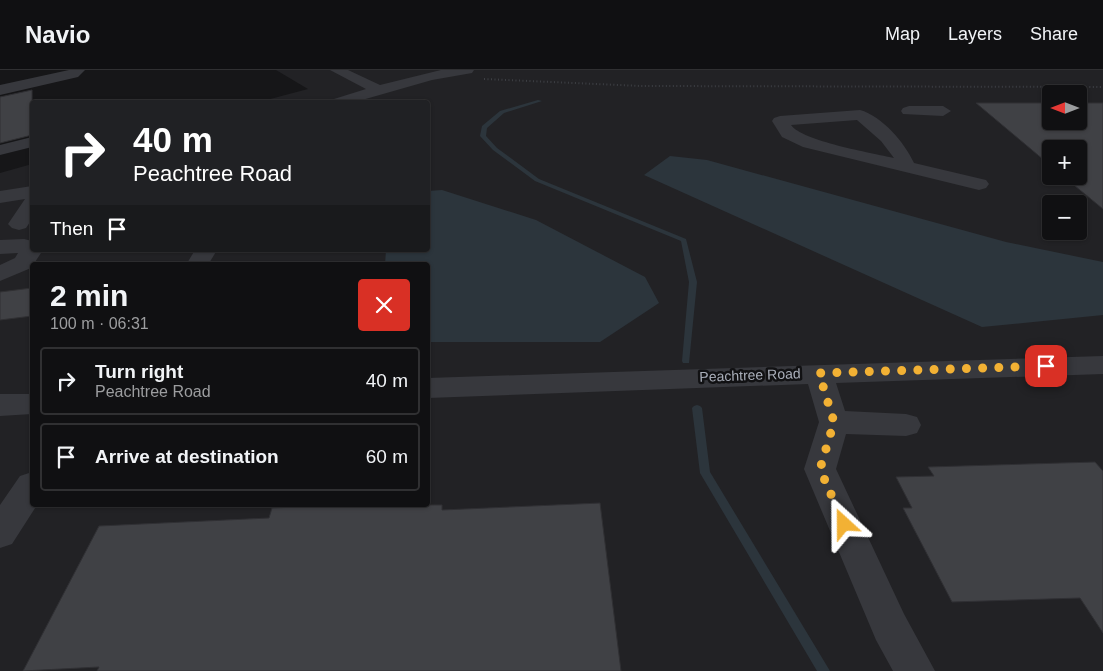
<!DOCTYPE html>
<html lang="en">
<head>
<meta charset="utf-8">
<style>
	body { margin:0; font-family:Arial,sans-serif; background:#1e1e20; color:#f1f3f6; height:100vh; display:flex; flex-direction:column; font-size:19px; white-space:nowrap }
	* { box-sizing:border-box; margin:0 }
	p { font-size:16px; color:#9c9d9f }
	.icon { flex:none; width:28px; height:28px; fill:none; stroke:currentColor; stroke-width:2; stroke-linecap:round; stroke-linejoin:round }
	.map { position:relative; flex:1; overflow:hidden }
	.sheet { position:absolute; left:30px; top:192px; width:400px; height:245px; display:flex; flex-direction:column; background:#101012; border-radius:5px; box-shadow:0 1px 4px #0004,0 0 0 1px #303032 }
	.sheet>* { flex:none }
	.guide { position:absolute; left:30px; top:30px; width:400px; height:152px; border-radius:5px; box-shadow:0 1px 4px #0004,0 0 0 1px #303032; background:#202124; color:#fff; overflow:hidden }
	.needle { width:32px; rotate:270deg }
	.fabs { position:absolute; left:1042px; top:15px; display:grid; gap:10px }
	.fabs a { display:grid; place-items:center; width:45px; height:45px; border-radius:5px; background:#101012; box-shadow:0 1px 4px #0004,0 0 0 1px #303032; font-size:25px }
	.pin { position:absolute; display:grid; place-items:center; width:42px; height:42px; color:#fff; margin:-21px; border-radius:10px; box-shadow:0 2px 8px #0006 }
	.me { position:absolute; width:55px; margin:-28px; rotate:336deg; stroke-linejoin:round; filter:drop-shadow(0 0 4px #0008) }
	.turn { display:flex; align-items:center; gap:18px; height:105px; padding:0 20px; font-size:22px }
	.turn .icon { width:65px; height:65px; stroke-width:2.5 }
	.turn b { display:block; font-size:35px; line-height:42px }
	.then { display:flex; align-items:center; height:48px; padding:0 20px; background:#0003; gap:10px; font-size:19px }
	.round { display:grid; place-items:center; flex:none; width:52px; height:52px; border-radius:5px; background:#1e1e20 }
	.overview { display:flex; align-items:center; justify-content:space-between; height:85px; padding:0 20px }
	h1 { font-size:30px; font-weight:700; line-height:38px }
	ul { padding:0; list-style:none }
	li { display:flex; align-items:center; gap:15px; height:68px; margin:0 10px 8px; padding:0 10px; border:2px solid #303032; border-radius:5px }
	li div { flex:1 }
	li b { display:block; font-size:19px }
	li em { font-style:normal }
	header { display:flex; align-items:center; gap:30px; box-sizing:border-box; height:70px; padding:0 25px; background:#101012; border-bottom:1px solid #303032 }
	header strong { font-size:24px }
	nav { display:flex; gap:28px; margin-inline-start:auto; font-size:18px }
	.map>svg:first-child { display:block }
</style>
</head>
<body>
<header>
<strong>Navio</strong>
<nav><a>Map</a><a>Layers</a><a>Share</a></nav>
</header>
<div class="map">
<svg width="1103" height="601" viewBox="0 0 1103 601">
	<rect width="100%" height="100%" fill="#161618"/>
	<path fill="#222225" fill-rule="evenodd" d="M276,0H1103V601H0V103L32,94V180H428V32H259L308,19ZM1051,24H1079V51H1051ZM1051,79H1079V106H1051ZM1051,134H1079V161H1051ZM32,195H428V435H32Z"/>
	<g fill="#2c353c">
		<polygon points="670,86 707,90 1006,172 1103,192 1103,245 982,257 644,105"/>
		<polygon points="442,120 536,150 645,207 659,233 600,272 428,272 428,195 385,195 386,180 428,180 428,121"/>
	</g>
	<g fill="none" stroke-linecap="round" stroke-linejoin="round">
		<g fill="#2c353c" fill-rule="evenodd">
			<polygon points="538,30 542,31 504,43 487,58 486,66 497,78 539,109 686,169 697,212 689,293 683,293 682,291 689,212 681,171 535,111 493,80 480,66 482,56 500,41"/>
			<polygon points="697,335 700,336 702,338 710,402 830,601 817,601 700,403 692,338 694,336"/>
		</g>
	</g>
	<g fill="#404145" stroke="#303034">
		<polygon points="32,20 32,65 0,73 0,27"/>
		<polygon points="976,33 1051,33 1051,51 1079,51 1079,33 1103,33 1103,139 1063,106 1079,106 1079,79 1051,79 1051,96"/>
		<polygon points="32,218 32,246 0,250 0,222"/>
		<polygon points="1095,392 1103,401 1103,563 1080,528 952,532 903,438 912,438 896,407 934,406 928,397"/>
		<polygon points="600,433 621,601 97,601 99,597 23,601 99,456 269,448 272,438 349,435 442,435 442,440"/>
	</g>
	<g fill="none" stroke-linecap="round" stroke-linejoin="round">
		<polyline stroke="#3d3f44" stroke-width="2" stroke-dasharray="1 2.5" stroke-linecap="butt" points="484,9 641,16 1103,17"/>
		<g fill="#37383d" fill-rule="evenodd">
			<polygon points="69,0 85,0 78,7 0,25 0,15"/>
			<polygon points="330,0 348,0 380,15 441,0 474,0 472,3 432,10 355,32 333,32 334,29 366,19"/>
			<polygon points="909,36 943,36 951,41 943,46 903,44 901,41 903,38"/>
			<path d="M860,40C882,46 905,73 914,93L986,110L989,114L986,118L979,120L803,77L782,67L772,51L774,48L780,46ZM857,50L881,71L894,88C872,83 802,71 791,55Z"/>
			<polygon points="32,67 32,77 0,85 0,75"/>
			<polygon points="32,116 32,149 26,158 19,160 12,158 8,154 25,129 0,133 0,121"/>
			<polygon points="24,169 32,171 32,180 39,180 41,183 31,198 0,211 0,195 15,188 18,183 0,184 0,170"/>
			<polygon points="195,180 217,180 208,195 186,195"/>
			<polygon points="1103,286 1103,304 836,313 845,341 906,344 917,347 921,355 917,363 906,366 846,364 836,399 904,544 935,601 893,601 876,570 804,399 819,352 808,314 428,328 428,308"/>
			<polygon points="0,324 32,324 32,344 0,346"/>
			<polygon points="32,402 32,435 37,435 12,474 0,478 0,435 20,406"/>
		</g>
	</g>
	<g fill="none" stroke-linecap="round" stroke-linejoin="round">
		<polyline stroke="#f2b134" stroke-width="9" stroke-dasharray="0 16.2" points="844,454 820,399 834,352 819,303 1046,296"/>
	</g>
	<g text-anchor="middle" stroke-width="5" stroke-linejoin="round" paint-order="stroke">
		<g font-size="14" fill="#a8adb8" stroke="#111113">
			<text transform="translate(750 305) rotate(-2)" y="5">Peachtree Road</text>
		</g>
	</g>
</svg>
<div class="fabs">
<a><svg class="needle" viewBox="-14 -14 28 28"><path d="M0-13l5 13h-10z" fill="#e53935"/><path d="M0 13l5-13h-10z" fill="#9c9d9f"/></svg></a>
<a>+</a>
<a>−</a>
</div>
<div class="pin" style="left:1046px;top:296px;background:#d93025"><svg class="icon" aria-label="arrive" viewBox="0 0 24 24"><path d="M6 21V4h12l-3 4 3 4H6"/></svg></div>
<svg class="me" style="left:844px;top:454px" viewBox="-20 -20 40 40"><path d="M0-17L14 15 0 8-14 15z" fill="#f2b134" stroke="#fff" stroke-width="4"/></svg>
<div class="guide">
<div class="turn"><svg class="icon" aria-label="right" viewBox="0 0 24 24"><path d="M7 20v-9h11M14 6l5 5-5 5"/></svg><div><b>40 m</b>Peachtree Road</div></div>
<div class="then">Then<svg class="icon" aria-label="arrive" viewBox="0 0 24 24"><path d="M6 21V4h12l-3 4 3 4H6"/></svg></div>
</div>
<section class="sheet">
<div class="overview"><div><h1>2 min</h1><p>100 m · 06:31</p></div><a class="round" style="background:#d93025;color:#fff"><svg class="icon" aria-label="close" viewBox="0 0 24 24"><path d="M6 6l12 12M18 6L6 18"/></svg></a></div>
<ul>
<li><svg class="icon" aria-label="right" viewBox="0 0 24 24"><path d="M7 20v-9h11M14 6l5 5-5 5"/></svg><div><b>Turn right</b><p>Peachtree Road</p></div><em>40 m</em></li>
<li><svg class="icon" aria-label="arrive" viewBox="0 0 24 24"><path d="M6 21V4h12l-3 4 3 4H6"/></svg><div><b>Arrive at destination</b></div><em>60 m</em></li>
</ul>
</section>
</div>
</body>
</html>
